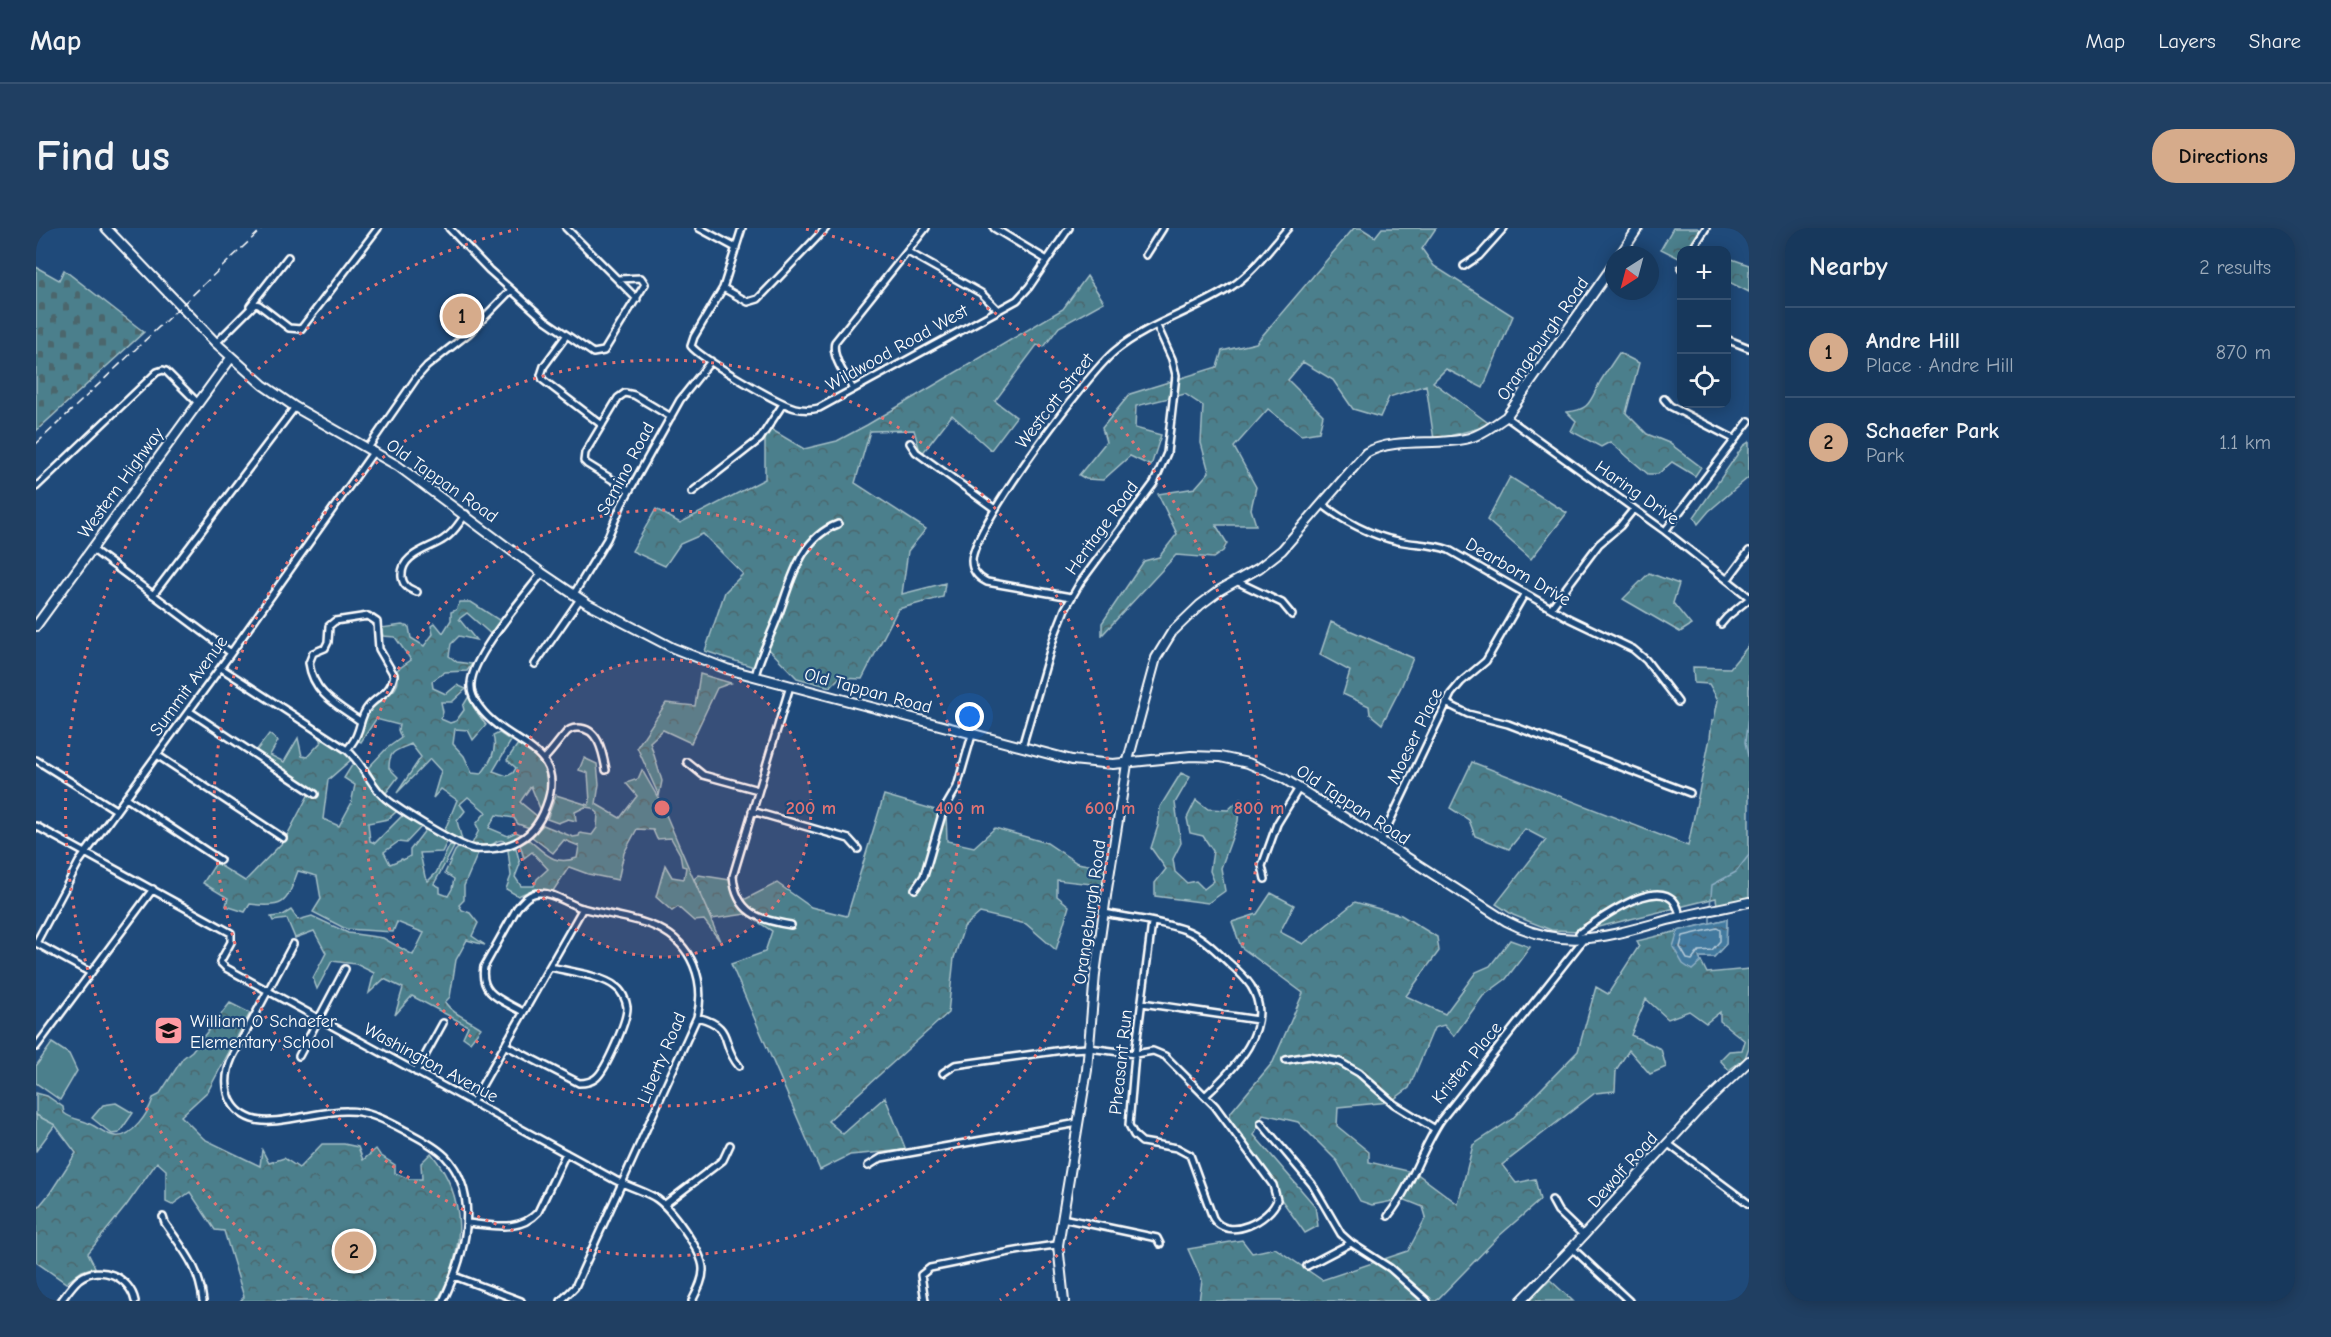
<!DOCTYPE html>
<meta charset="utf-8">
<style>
body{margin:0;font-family:"Comic Neue",sans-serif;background:#203f62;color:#f1f3f6}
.controls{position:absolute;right:18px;top:18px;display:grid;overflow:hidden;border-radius:12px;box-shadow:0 3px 15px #0003}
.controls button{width:54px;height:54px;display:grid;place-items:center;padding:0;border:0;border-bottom:2px solid #365272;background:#17385c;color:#f1f3f6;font:30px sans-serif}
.compass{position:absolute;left:1569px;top:18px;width:54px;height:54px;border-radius:50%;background:#17385c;box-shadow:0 3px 15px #0003;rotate:216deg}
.you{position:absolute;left:934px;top:489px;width:21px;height:21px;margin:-15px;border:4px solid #fff;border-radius:50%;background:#1a73e8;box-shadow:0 0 0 9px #1a73e833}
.badge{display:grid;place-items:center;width:39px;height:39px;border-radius:50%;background:#d6ab8b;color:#111;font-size:20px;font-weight:700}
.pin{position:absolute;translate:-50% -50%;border:3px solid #fff;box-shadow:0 2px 6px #0006}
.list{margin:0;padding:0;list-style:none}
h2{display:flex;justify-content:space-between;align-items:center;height:78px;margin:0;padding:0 24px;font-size:26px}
h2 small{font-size:20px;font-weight:400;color:#9eacbb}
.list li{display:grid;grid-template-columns:39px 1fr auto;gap:18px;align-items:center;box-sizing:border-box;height:90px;padding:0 24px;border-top:2px solid #365272}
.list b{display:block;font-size:22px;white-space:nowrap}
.list p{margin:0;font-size:20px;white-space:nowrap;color:#9eacbb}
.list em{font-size:20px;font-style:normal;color:#9eacbb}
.icon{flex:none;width:33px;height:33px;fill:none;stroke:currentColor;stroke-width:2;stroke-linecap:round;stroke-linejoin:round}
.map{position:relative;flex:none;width:1713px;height:1073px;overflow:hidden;border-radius:24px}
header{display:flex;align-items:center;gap:36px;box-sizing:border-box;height:84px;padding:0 30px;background:#17385c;border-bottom:2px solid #365272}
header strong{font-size:28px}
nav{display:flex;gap:33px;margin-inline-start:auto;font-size:21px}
.intro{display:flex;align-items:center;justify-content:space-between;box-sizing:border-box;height:144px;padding:0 36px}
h1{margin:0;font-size:42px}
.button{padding:15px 27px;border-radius:24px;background:#d6ab8b;color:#111;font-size:21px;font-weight:700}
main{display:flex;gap:36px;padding:0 36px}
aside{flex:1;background:#17385c;border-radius:24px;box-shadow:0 3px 15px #0003}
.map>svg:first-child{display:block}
</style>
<header>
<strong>Map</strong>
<nav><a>Map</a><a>Layers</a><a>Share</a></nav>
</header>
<div class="intro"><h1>Find us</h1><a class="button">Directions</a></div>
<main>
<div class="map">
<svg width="1713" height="1073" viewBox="0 0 1713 1073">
<defs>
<pattern id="grass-tufts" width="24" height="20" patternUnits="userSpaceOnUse" patternTransform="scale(1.5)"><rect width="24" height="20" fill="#4b7f8c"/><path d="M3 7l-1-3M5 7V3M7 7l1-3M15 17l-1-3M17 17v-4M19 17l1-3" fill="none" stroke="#4c666c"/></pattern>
<pattern id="forest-crowns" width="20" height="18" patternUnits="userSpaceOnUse" patternTransform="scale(1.5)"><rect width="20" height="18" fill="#4b7f8c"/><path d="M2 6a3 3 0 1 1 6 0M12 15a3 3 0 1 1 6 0" fill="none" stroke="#4c666c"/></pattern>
<pattern id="cemetery-stones" width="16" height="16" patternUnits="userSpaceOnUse" patternTransform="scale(1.5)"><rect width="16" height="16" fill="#4b7f8c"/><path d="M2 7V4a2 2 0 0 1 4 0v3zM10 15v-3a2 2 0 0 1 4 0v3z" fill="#4c666c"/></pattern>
<pattern id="water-ripples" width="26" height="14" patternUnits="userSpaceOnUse" patternTransform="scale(1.5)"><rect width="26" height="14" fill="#42799e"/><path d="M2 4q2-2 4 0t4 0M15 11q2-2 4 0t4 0" fill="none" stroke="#476275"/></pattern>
</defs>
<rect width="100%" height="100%" fill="#1f4a7a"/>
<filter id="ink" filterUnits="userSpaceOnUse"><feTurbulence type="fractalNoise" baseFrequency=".0167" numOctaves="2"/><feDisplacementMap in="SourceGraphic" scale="12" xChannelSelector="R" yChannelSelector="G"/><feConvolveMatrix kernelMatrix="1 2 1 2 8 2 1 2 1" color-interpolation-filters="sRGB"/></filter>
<g filter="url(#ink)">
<!-- grass -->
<path fill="url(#grass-tufts)" stroke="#a5bfc6" stroke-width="1.5" d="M1514 1052 1537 1073H1493Z"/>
<!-- forest -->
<path fill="url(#forest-crowns)" stroke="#a5bfc6" stroke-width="1.5" d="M1318 0H1325L1339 9 1346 0H1400L1386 21 1398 38 1477 88 1447 160 1410 141 1397 154 1455 197 1398 212 1390 157 1353 169 1344 189 1317 181 1297 152 1267 134 1252 152 1287 187 1283 204 1265 207 1232 181 1198 219 1220 259 1215 281 1220 297H1180L1191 315 1187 323 1177 330 1140 327 1066 407V395L1108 333 1123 329 1141 306 1122 266 1159 260 1173 244 1165 215 1167 178 1149 166 1100 178 1099 200 1125 207 1115 238 1094 228 1067 252 1050 251 1043 247 1070 214 1066 200 1094 166 1181 139 1186 123 1220 115Z
M1637 0H1661L1667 4 1660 16 1675 22H1646L1645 31 1625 21Z
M1690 29 1713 37V64L1691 53Z
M1051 48 1068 74 1023 99 1008 119 1001 117 959 173 980 189 955 222 916 187 885 227 878 202 834 203 819 255 890 301 872 323 866 366 909 355 907 369 862 381 826 451 803 450 794 459 761 450 730 418 721 440 669 423 689 364 707 346 667 306 644 316 629 338 596 323 620 281 644 295 729 251V206L733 200 768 221 801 213 831 197 1027 81Z
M1583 125 1603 135 1590 185 1611 206 1633 215 1665 239 1659 248 1636 234 1622 246H1612L1574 214 1565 219 1535 203 1540 193 1531 184C1555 182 1554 172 1564 154 1570 144 1577 134 1583 125Z
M1713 214V249L1673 283 1662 296 1658 289 1707 218Z
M1474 249 1531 285 1495 331 1451 292Z
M1613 345 1643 356 1637 375 1655 397 1644 404 1587 371Z
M424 374H435L466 394 457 408 431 385 423 391 440 412 423 408 415 416 413 428 421 434 436 436 431 443 409 444 396 453 397 460 410 466 421 457 430 461 416 474H405L407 484 405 491 414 495 420 493 428 482 427 478 433 468 438 480 450 497 437 512 432 502 419 501 417 516 428 528 436 545 445 546C454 535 462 522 457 508L463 505 475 513 457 543 471 548 477 545 480 540 471 532 482 516C514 537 518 546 505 583L495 558 484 574 502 589 494 600 482 596 478 590 460 587 453 600 472 608 480 604 487 607 472 614C465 611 461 612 455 618L436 616 443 602 440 596 450 584 432 569 424 576 429 583 421 593 426 612 408 604 421 572 405 561 397 570 405 543 394 531 361 565 385 529 375 516C360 523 353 522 353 540L362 549 350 565 344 560 332 540 350 521 365 510 362 502 363 497 340 491 325 514 321 512C324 501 327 491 334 482 345 468 368 466 361 442L375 432 359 409 347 408 345 400 366 397 373 399 375 410 388 418 397 406 395 398 399 395 407 405 415 392V384L420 382Z
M1295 394 1377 430 1366 457 1346 496 1334 486 1333 478 1307 466 1314 443 1284 427Z
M1713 417V669L1681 677 1680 670 1546 703 1515 702 1477 687 1460 676 1510 612 1489 601 1473 621 1439 608 1433 592 1414 580 1436 534 1652 618 1674 510 1676 492H1678L1682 472 1673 456 1658 455 1657 439 1694 440Z
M664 446 695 455 681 460 655 515 627 502 614 514 626 553 623 568 601 519 630 475 659 478Z
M277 502 317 530 292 552 287 591 303 598 315 576 319 557 308 550 318 534 347 574 361 583 352 591 332 595 334 613 339 615 366 588 386 598 370 615 362 614 348 624 354 636 366 631 367 632 374 628V622L390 601 411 614 406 624 384 625 389 649 392 653 400 645 414 617 418 619 398 656 404 659V665L412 668 416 661 418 651 409 645 419 623 423 619 442 625 428 658V672L423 677 426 682 434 685 442 695 436 708 449 717 431 712 420 732 414 769 409 774C416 786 434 792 445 800L434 814 427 809 432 798 376 768 359 787 367 760 348 751 333 765 338 745 320 736 296 733 281 761 277 750 290 725 278 703 259 710 251 691 237 693 235 689 247 687 255 682 262 692 276 688 312 705 347 710 377 727 388 705 361 694 357 704 310 701 277 684 285 671 281 648 262 643C250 674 251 681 214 676L209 684 190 678 192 670 167 655 180 635 209 653 248 613 276 560 220 523 233 506 242 513 234 527 248 534 262 510 266 528 271 529 286 513 275 503Z
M548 530 561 536 563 556 560 576 584 590 601 568 590 555 602 551 606 542 625 575 684 713 668 692 658 693 642 679 636 683 620 669 629 637 636 649 648 651 650 639 646 638 644 626 635 610 621 611 617 602 601 601 588 625 582 652 552 646 533 639 517 663 491 664 482 668 470 661 475 648 472 622 480 620 484 636 479 649 485 658H498L501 651 512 641 496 624 488 630 484 617 493 612C510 626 518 638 541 630L543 618 528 612 517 625 496 609 507 597 537 609 543 608 544 605 556 607 561 600 562 585 556 580 549 579 539 584 540 593 532 591 522 595 511 591 520 567 552 577 554 574 552 545 543 542Z
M1145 545 1154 549 1139 575 1145 615 1137 631 1139 644 1151 655 1160 653 1168 661 1178 653 1174 643 1177 623 1167 608 1154 605 1151 590 1160 572 1172 581 1192 582 1204 571 1202 593 1185 640 1189 663 1172 675 1119 668V655L1130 641 1115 620 1122 598 1124 579Z
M848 567 910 585 911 613 938 619 959 600 1011 615 1041 635 1075 641 1073 658 1021 652V668L1033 678 1020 722 990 696 944 685 928 699 918 730 912 785 792 893 807 906 849 869 870 922 814 927 784 942 695 736 729 724 736 703 710 686 676 691 658 651 663 647 694 652 702 675 741 655 775 679 811 688Z
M1235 665 1258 677 1244 704 1267 716 1319 674 1365 687 1401 709 1403 723 1370 768 1409 786 1440 744 1454 738 1474 712 1494 719 1470 751 1447 768 1418 808 1408 797 1398 800 1373 860 1354 874 1302 879 1301 898 1333 924V934L1380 945 1422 976 1437 917 1476 891 1542 823 1560 759 1572 766 1603 718 1601 713 1691 691 1690 716 1678 729H1663L1671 745 1713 741V819L1709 830 1693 842 1684 832 1693 823 1706 822 1709 813 1684 793V784L1670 795 1653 783 1632 791 1610 771 1595 807 1625 821 1630 839 1614 846 1593 822 1580 842 1579 863 1559 865 1466 937 1480 955 1499 951 1504 972 1463 1008 1400 1073H1163L1166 1052 1152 1021 1206 1012 1216 1025 1239 1020 1286 1052 1372 1023 1390 989 1387 979 1367 971 1336 977 1324 973 1301 933 1262 894 1227 886 1218 907 1279 978 1282 998 1269 1005 1191 895 1195 884 1237 834 1267 765 1205 719 1196 694 1221 686Z
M194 775 214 785 172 863 145 888 168 911 224 938 226 922 233 935 248 930 263 940 286 916H308L322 919 327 932 340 921 344 927 359 937V945L373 951H386L385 935 395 925C432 971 430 1023 401 1073H204L208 1069 188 1003 179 1002 154 964 136 977 130 974V942L121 934 90 978 52 1025 59 1039 46 1043 30 1055 0 1034V982L14 965 40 925 19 897 0 887V865L11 868 27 879 28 885C37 892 45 891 54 896 63 900 70 907 79 908 96 911 113 884 117 870L123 867 147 830 156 823Z"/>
<!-- cemetery -->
<path fill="url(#cemetery-stones)" stroke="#a5bfc6" stroke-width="1.5" d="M0 39 23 52 28 42 108 104 0 203Z"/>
<!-- pitch -->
<path fill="#4b7f8c" stroke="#a5bfc6" stroke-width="1.5" d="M16 815 33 826 41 843 24 872 0 855V838Z
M80 875 97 885 83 905 76 906 56 890 67 877Z
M0 887 19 897 0 923Z"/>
<!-- water -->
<path fill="url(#water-ripples)" stroke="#8eafc5" stroke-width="1.5" d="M1691 691 1690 716 1678 729H1663L1665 734 1656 742 1647 736 1637 719 1642 703Z"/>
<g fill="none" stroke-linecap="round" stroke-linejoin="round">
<!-- shore -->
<path stroke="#b3c9d8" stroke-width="1.5" d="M1681 700 1684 702V713L1676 722 1663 723 1656 732 1651 731 1644 719 1647 708Z"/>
<!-- stream -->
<path stroke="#8eafc5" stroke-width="1.5" d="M1713 480 1709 514 1713 533
M1674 679 1676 657 1700 644 1713 627
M1674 695V684"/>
<defs>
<path id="street" d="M413 0 453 42 509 92 557 125 568 123 609 56 605 50 582 51
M530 0 601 71
M663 0 700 20
M706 0 687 60 658 109 655 118C664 130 743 176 759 180 767 182 775 182 783 180L981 72 993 59 1033 0
M958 0 1011 32
M1656 22 1670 0
M872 24 945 65 962 82
M1110 27 1127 0
M1428 38 1443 28 1468 0
M1645 40H1646
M687 60 712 74 722 71 790 0
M214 78 252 29
M530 108 508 138 505 147 507 152 566 197
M1690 111 1713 120
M180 115 219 76 223 77 253 100 265 101 342 0
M817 161C810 148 795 129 799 114L890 0
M1628 171 1634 178 1698 211
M1470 189 1629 303 1713 369
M874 215 880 224 959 281
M332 220 381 149 391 138 433 105 475 62
M0 259 121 144 127 142 130 143 162 175
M593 262 551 236 548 233 549 225 582 170 589 165 598 167 635 189
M656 264 724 211 747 176
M1286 276C1306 292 1335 308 1362 313 1379 317 1395 315 1413 322L1534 391 1597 421 1610 432 1642 474
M1629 303 1713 193
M56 321 195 425
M1692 351 1713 323
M1200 353 1246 375 1256 387
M381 364C373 361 367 358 366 349 364 326 394 321 408 311 418 305 423 295 430 286
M538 366 571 311 586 276 644 172 675 133
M117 367 259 179
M1035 369 951 354C943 350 936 343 936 333 936 300 1051 146 1079 123 1113 95 1159 83 1195 59 1217 45 1235 19 1252 0
M1515 380 1563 316 1584 298 1597 282
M1685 396 1691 389 1713 371
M499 436 544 371
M185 440 311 522C325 534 332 551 344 565 355 578 422 618 438 621 451 622 467 620 478 615 495 608 504 595 510 578 533 519 472 518 444 480 438 472 434 465 435 455 437 427 488 369 506 345
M719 448C724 428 733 411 741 391 755 355 762 311 802 296
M754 458 697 648C700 685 723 692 755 697
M1410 475 1432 486 1472 496 1654 565
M153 483 279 566
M986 519 1018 409 1029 381 1044 355 1118 255 1131 225 1140 147 1136 131 1121 98
M311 522C315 517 319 512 321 506 325 497 325 487 332 479 343 466 354 467 358 447L343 421 341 394 332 388 299 393 293 398 292 414 289 420 277 425 273 435C277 465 301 477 324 493
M121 527 247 610
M508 531C516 523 521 515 529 506 532 502 536 500 541 500 563 499 567 526 570 542
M0 532 80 582
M651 534 667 547 722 562
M90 570 184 632
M716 583 813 611 822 621
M0 598 195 705V714L184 734 190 740 579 952C591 958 606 962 618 969 633 977 668 1025 667 1042 667 1053 661 1063 656 1073
M1345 612 1415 466 1425 454 1450 433 1489 365
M1229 651 1226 638 1241 596 1263 560
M879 661 888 648 907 583 921 559 936 507
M1068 685C1094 690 1124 693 1149 702 1166 708 1180 723 1193 735 1201 742 1209 749 1215 758 1241 799 1197 842 1169 868
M1543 705C1565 691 1636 635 1644 689
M0 715 43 634 195 425 338 223
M0 715 55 745
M257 716 196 830C186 853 189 881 216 891 238 899 285 882 311 883 333 883 351 893 370 903 383 910 398 917 409 928 447 969 428 1029 407 1073
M1106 775 1222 792
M487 784C467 772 443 767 448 739L481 680C487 673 493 665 503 665 517 664 532 676 546 680 570 687 599 689 622 700 656 716 670 753 661 789L539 1059 525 1073
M661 789C700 799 683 815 703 838
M469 817 543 855C549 855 555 854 560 850 570 842 592 791 591 779 590 772 586 763 580 759 568 748 531 743 514 739
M0 819 117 661
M263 828 309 741
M1250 832 1273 828 1304 834 1323 845 1358 876 1399 901
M380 844 407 795
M907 845 919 837 1034 821 1053 820 1099 826 1117 823 1129 828 1179 878 1237 957 1241 972C1235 991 1192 1015 1177 990L1154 927 1141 920 1106 914 1098 907 1093 897 1099 826 1116 695
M436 875 547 680
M1225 895 1276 956 1305 1006 1315 1015 1354 1040 1391 1073
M1631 915 1713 976
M832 938 845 930 1042 895
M1516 972 1522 983 1548 1008
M628 977 687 932 694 917
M1352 988C1375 959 1385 922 1405 892L1548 711
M127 989 129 995C148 1023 163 1038 167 1073
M1026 990 1121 1010 1124 1016
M431 995C456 997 483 1005 502 984L530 925
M1536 1020 1593 1073
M1271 1038 1315 1015
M418 1048 485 1073
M0 1068 7 1073
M25 1073C31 1065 36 1057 43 1051 64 1035 94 1049 99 1073
M889 1073 885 1047 894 1040C937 1032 979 1021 1022 1017"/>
<path id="secondary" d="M70 0 180 115 227 157 259 179 362 238 506 345 552 376 637 420 691 441 1036 532 1077 536 1155 528 1184 529 1212 535 1247 550 1470 693C1529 724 1572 708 1632 692 1659 685 1686 680 1713 674
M1584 27 1602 0
M0 398 195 130
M1028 1073 1022 1017 1051 842 1059 746 1071 661 1091 536 1120 430 1136 404 1164 377 1184 362 1223 340 1246 322 1330 225C1360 208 1400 219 1433 210 1448 206 1457 197 1470 189L1578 36
M1485 1073 1536 1020 1664 880 1713 833"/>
</defs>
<!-- street casing -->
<use href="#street" stroke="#fff" stroke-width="10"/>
<!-- secondary casing -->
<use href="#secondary" stroke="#fff" stroke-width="12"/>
<!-- street -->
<use href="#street" stroke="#1f4a7a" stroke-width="5"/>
<!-- secondary -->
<use href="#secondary" stroke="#1f4a7a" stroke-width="8"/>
<!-- rail -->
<path stroke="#fff" stroke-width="1.5" stroke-dasharray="9 4.5" stroke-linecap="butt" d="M0 216 227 0"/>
</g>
</g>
<!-- distance rings -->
<circle cx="626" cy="580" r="149" fill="#e47373" fill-opacity=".12"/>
<g fill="none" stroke="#e47373" stroke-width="3" stroke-dasharray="3 6">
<circle cx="626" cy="580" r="149"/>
<circle cx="626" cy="580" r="298"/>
<circle cx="626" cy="580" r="448"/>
<path d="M288 1072A597 597 0 0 1 482 1M770 1A597 597 0 0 1 964 1072"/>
</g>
<!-- icons -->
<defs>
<symbol id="school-square" viewBox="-11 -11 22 22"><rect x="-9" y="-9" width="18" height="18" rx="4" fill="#ff9aa2" stroke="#1f4a7a"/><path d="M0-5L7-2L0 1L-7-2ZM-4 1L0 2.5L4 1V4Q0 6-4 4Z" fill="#111"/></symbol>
</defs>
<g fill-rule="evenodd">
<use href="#school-square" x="116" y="786" width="33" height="33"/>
</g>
<g text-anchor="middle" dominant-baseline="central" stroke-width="4.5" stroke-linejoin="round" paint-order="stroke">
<!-- street labels -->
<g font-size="18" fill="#fff" stroke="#1f4a7a">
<text transform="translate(1507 111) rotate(-55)">Orangeburgh Road</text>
<text transform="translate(861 120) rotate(-29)">Wildwood Road West</text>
<text transform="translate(1019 173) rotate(-52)">Westcott Street</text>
<text transform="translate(590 241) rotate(-62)">Semino Road</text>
<text transform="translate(406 253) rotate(35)">Old Tappan Road</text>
<text transform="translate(85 255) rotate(-54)">Western Highway</text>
<text transform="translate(1601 265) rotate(35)">Haring Drive</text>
<text transform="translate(1066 300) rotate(-54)">Heritage Road</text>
<text transform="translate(1482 344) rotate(30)">Dearborn Drive</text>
<text transform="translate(153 458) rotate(-54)">Summit Avenue</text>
<text transform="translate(832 463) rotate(15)">Old Tappan Road</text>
<text transform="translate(1379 508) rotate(-64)">Moeser Place</text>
<text transform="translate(1317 577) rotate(33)">Old Tappan Road</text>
<text transform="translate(1054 684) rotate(-82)">Orangeburgh Road</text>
<text transform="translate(626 830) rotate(-67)">Liberty Road</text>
<text transform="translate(1085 834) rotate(-84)">Pheasant Run</text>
<text transform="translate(395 835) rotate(28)">Washington Avenue</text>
<text transform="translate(1431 835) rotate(-51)">Kristen Place</text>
<text transform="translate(1587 942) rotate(-48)">Dewolf Road</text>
</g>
<!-- poi labels -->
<g font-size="18" fill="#fff" stroke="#1f4a7a" text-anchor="start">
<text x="154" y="793">William O Schaefer<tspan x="154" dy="21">Elementary School</tspan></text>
</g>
</g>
<circle cx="626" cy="580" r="9" fill="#e47373" stroke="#1f4a7a" stroke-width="3"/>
<g font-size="18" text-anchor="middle" font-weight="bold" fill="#e47373" stroke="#1f4a7a" stroke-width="4.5" stroke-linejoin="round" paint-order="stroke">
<text x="775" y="586">200 m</text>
<text x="924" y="586">400 m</text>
<text x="1074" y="586">600 m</text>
<text x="1223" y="586">800 m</text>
</g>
</svg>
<div class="controls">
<button>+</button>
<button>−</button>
<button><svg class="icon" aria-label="locate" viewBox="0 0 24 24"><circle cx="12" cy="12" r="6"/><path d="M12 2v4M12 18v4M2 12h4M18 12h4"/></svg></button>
</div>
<svg class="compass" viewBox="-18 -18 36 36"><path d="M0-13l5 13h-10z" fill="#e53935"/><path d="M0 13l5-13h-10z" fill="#9eacbb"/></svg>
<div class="you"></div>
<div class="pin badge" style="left:426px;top:88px">1</div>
<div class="pin badge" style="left:318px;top:1023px">2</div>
</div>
<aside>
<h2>Nearby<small>2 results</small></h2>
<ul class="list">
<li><span class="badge">1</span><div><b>Andre Hill</b><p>Place · Andre Hill</p></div><em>870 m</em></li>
<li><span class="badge">2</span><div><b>Schaefer Park</b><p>Park</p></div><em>1.1 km</em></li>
</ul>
</aside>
</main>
